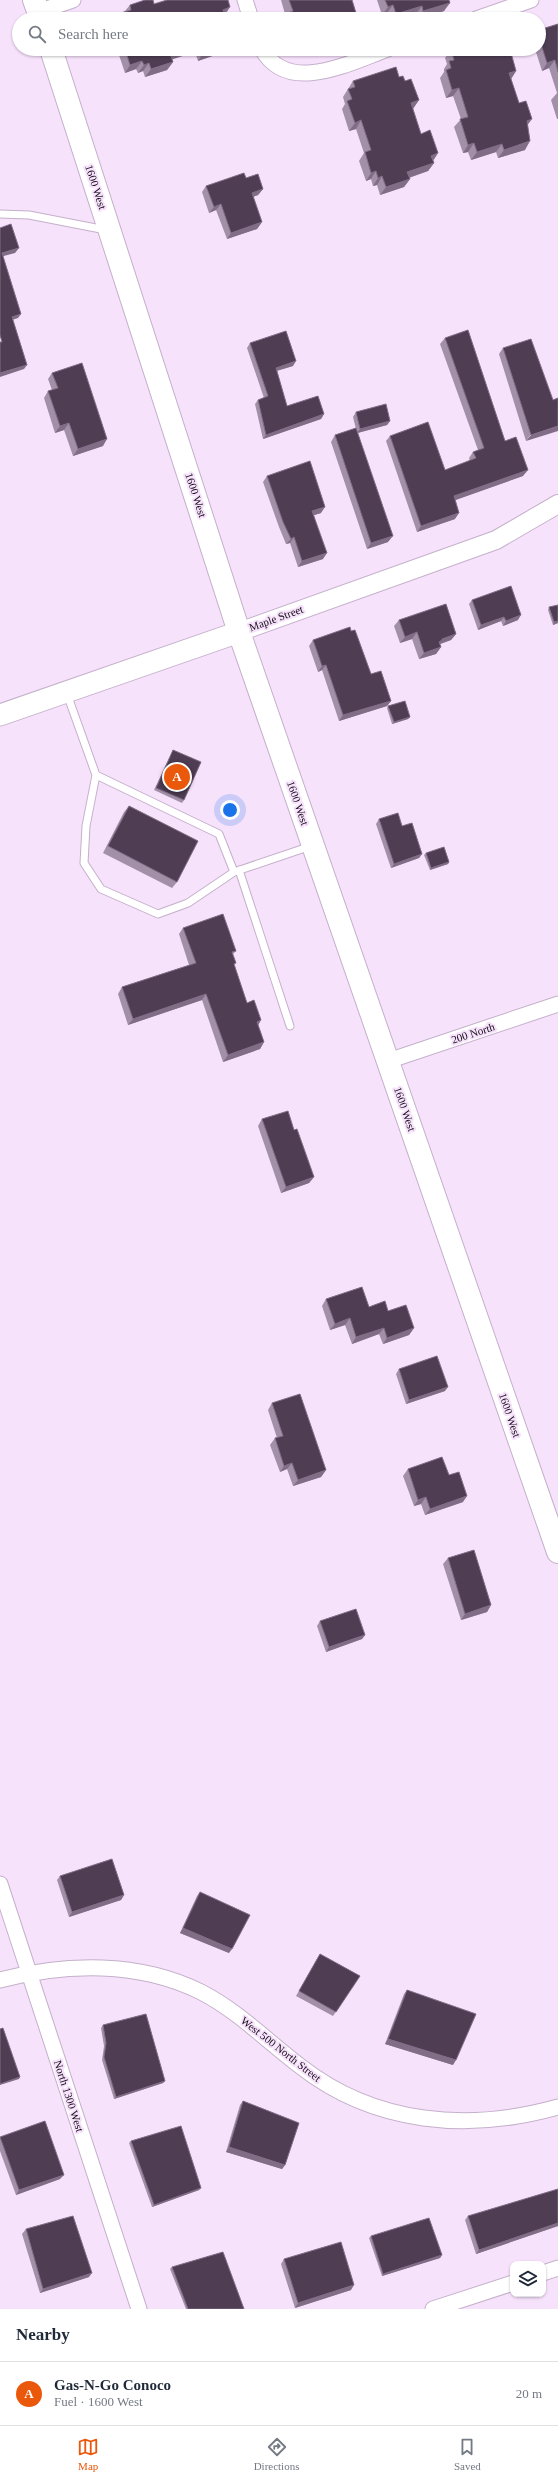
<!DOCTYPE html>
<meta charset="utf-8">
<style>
body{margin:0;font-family:Georgia,serif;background:#f6f6f7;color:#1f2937}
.controls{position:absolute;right:12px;bottom:12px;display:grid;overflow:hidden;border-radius:8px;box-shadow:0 1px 3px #0004}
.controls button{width:36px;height:36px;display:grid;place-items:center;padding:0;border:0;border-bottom:1px solid #e0e1e3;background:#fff;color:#1f2937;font:20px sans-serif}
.you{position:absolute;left:230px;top:810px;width:14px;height:14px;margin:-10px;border:3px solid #fff;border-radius:50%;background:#1a73e8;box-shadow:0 0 0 6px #1a73e833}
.badge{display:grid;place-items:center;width:26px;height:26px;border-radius:50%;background:#ea580c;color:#fff;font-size:13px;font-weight:700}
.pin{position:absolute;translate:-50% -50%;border:2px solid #fff;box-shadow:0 1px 4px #0006}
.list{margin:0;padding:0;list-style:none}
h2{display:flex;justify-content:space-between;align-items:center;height:52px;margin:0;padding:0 16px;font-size:17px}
h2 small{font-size:13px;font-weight:400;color:#747a83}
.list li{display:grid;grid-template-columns:26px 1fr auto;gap:12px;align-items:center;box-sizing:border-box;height:64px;padding:0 16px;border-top:1px solid #e0e1e3}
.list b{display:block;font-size:15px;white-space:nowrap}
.list p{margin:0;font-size:13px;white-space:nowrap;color:#747a83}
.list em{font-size:13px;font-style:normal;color:#747a83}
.icon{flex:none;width:22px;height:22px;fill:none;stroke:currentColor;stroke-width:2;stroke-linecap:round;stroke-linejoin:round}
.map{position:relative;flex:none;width:558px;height:2309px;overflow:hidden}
.search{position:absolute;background:#fff;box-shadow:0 1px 3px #0004;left:12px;right:12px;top:12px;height:44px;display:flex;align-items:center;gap:10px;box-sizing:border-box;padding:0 14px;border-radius:22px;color:#747a83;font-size:15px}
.sheet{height:116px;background:#fff}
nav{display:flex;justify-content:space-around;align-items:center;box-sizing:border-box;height:56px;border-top:1px solid #e0e1e3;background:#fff;font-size:11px;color:#747a83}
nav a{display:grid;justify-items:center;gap:2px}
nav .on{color:#ea580c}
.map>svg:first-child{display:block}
</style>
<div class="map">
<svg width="558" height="2309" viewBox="0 0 558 2309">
<rect width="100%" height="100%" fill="#f7e2fc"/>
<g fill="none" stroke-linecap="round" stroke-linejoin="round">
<defs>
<path id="service" d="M0 214 29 215 106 230
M67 694 96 775 86 826 84 863 101 889 158 914 188 903 234 872 311 846
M96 775 219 834 234 872
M239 870 290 1026"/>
<path id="minor" d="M245 0 251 19
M38 12 73 0
M476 19 531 0
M262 49C288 96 351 62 388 49
M388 1061 558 1004
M0 1884 139 2309
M0 1980C66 1963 139 1961 201 1992 238 2011 267 2041 300 2066 375 2125 469 2132 558 2107
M543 2273 558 2268
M433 2309 513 2283"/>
<path id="tertiary" d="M239 632 496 540 558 504"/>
<path id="secondary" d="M0 715 239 632"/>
<path id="primary" d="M34 0 41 19
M51 49 239 632 558 1552"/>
</defs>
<!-- service casing -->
<use href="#service" stroke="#c4b0ca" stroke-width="9"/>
<!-- minor casing -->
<use href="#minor" stroke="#c4b0ca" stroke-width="17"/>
<!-- tertiary casing -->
<use href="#tertiary" stroke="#c4b0ca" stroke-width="20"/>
<!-- secondary casing -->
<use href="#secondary" stroke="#c4b0ca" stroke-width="23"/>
<!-- primary casing -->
<use href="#primary" stroke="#c4b0ca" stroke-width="24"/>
<!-- service -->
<use href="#service" stroke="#fff" stroke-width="7"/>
<!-- minor -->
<use href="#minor" stroke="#fff" stroke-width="15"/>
<!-- tertiary -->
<use href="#tertiary" stroke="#fff" stroke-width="18"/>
<!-- secondary -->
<use href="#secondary" stroke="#fff" stroke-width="21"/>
<!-- primary -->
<use href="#primary" stroke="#fff" stroke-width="22"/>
</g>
<!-- wall -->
<path fill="#a290a8" d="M281 0H352L356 13 353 18 285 14Z
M377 0H449L444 11 419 19H417L416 14 400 19H389L387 13 382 15Z
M154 4 230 7 225 15 226 19H117L121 13 125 11 130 5Z
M285 14 287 19H281Z
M558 24V119H557L551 100 557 93 549 68 542 71 535 49H539V34L542 29Z
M117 49H224L221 53 198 61 195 52 172 59 173 62 167 70 145 77 143 71 138 73 136 69 125 73Z
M299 49H321L302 56Z
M451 50 516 71 511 79 519 103 528 125 525 150 498 158 496 152 471 160 468 152 463 153 454 127 461 119 453 96 446 98 440 78 444 72V69L447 64 445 58Z
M399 77 405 81 419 100 412 109 421 134 438 153 433 161 434 163 428 171 409 178 410 179 404 187 380 195 377 185 373 186 371 179 366 181 359 161 364 153 356 129 349 131 342 109 345 104 343 97 353 81Z
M246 178 263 189 258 195 253 197 262 222 257 229 227 239 216 210 209 213 202 192 206 186Z
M445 338 505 441 523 476 455 500V519L417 532 386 441 390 436 445 470 470 461 469 458 473 452 478 450 440 344Z
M250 343 293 366 277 371 287 406 324 414 321 419 263 439 255 404 258 400 264 398 247 348Z
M503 348 553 400 558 398 526 441 499 354Z
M52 373 103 446 73 456 64 430 55 433 44 398 48 391 52 390 48 379Z
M356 412 390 421 387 425 358 433 388 542 367 549 331 442 335 435 356 429 353 417Z
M267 476 321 513 314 515 323 559 298 567 290 543 286 544 279 527 263 482Z
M472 600 518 620 503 626 501 621 478 630 469 604Z
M549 607 558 623 553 625 548 610Z
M399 620 456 634 451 640 440 644 441 647 436 654 419 659 412 639 400 643 394 626Z
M351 631 371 674 391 701 387 706 339 721 322 670 318 672 309 646 313 640Z
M388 706 410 717 408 719 392 724 387 708Z
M173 750 184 800 182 803 154 790Z
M129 806 177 882 172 888 103 853 124 812Z
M379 819 402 826 422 854 419 858 391 868 376 824Z
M426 853 449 862 448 864 430 870 424 855Z
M183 928 236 951 233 954 234 966 247 1003 261 1020 258 1025 264 1042 260 1049 223 1062 202 1000 128 1025 118 994 122 987 189 965 179 934Z
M262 1119 294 1130 314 1177 309 1183 281 1193 258 1126Z
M326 1299 369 1307 388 1311 414 1328 409 1335 383 1344 379 1334 352 1344 345 1325 330 1330 322 1306Z
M399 1369 445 1391 406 1404 396 1374Z
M272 1403 326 1470 321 1477 293 1486 287 1469 280 1472 270 1445 275 1438H277L268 1410Z
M408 1469 449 1475 463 1502 425 1515 421 1504 414 1506 403 1476Z
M448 1558 491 1605 487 1612 461 1620 443 1564Z
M320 1621 365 1635 362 1639 326 1652 317 1626Z
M60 1876 124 1895 121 1900 69 1917 57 1880Z
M200 1892 229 1953 180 1933 197 1896Z
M320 1954 360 1976 333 2016 296 1996Z
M407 1990 453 2065 385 2044 404 1994Z
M103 2025 165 2081 163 2083 114 2099 102 2060 104 2046 101 2028Z
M243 2101 285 2165 282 2169 226 2152 240 2105Z
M0 2137 60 2179 16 2195 0 2151Z
M131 2141 201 2188 199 2190 152 2207 129 2143Z
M558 2189V2226L476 2254 465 2220 468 2216Z
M26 2229 89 2277 40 2293 22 2234Z
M371 2236 442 2255 440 2258 382 2276 369 2238Z
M284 2259 351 2290 295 2308 281 2264Z
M172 2267 244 2309H186L170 2269Z"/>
<!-- shaded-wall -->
<path fill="#816e86" d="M450 3 444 11 418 19 423 11Z
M393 5 387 13 382 15 388 7Z
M422 6 416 14 400 19H392L396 14Z
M230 7 224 15 223 10Z
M356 13 352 19V15Z
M184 49H196L195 52 164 62 170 54Z
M216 49H224L221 53 198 61 203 53Z
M306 49H321L302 56Z
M555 60 549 68 542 71 547 63Z
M142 61 136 69 125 73 130 65Z
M173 62 167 70 145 77 151 69Z
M149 63 143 71 138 73 144 65Z
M516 71 511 79 509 73Z
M459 88 453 96 446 98 452 90Z
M419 100 413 109 405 112 411 103Z
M532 119 526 127 527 121Z
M361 120 356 129 349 131 355 123Z
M530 141 525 150 498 158 504 150Z
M474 143 468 152 463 153 468 145Z
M502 144 496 152 471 160 477 152Z
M438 153 432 162 431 156Z
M434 163 428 171 402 180 407 172Z
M376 171 371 179 366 181 371 173Z
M382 176 377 185 373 186 378 178Z
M410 179 404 187 380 195 386 187Z
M263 189 258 195 247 199 252 193Z
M221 204 216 210 209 213 214 207Z
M262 222 257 229 227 239 231 233Z
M19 248 15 253 0 257 2 253Z
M21 314 18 318 9 321 12 317Z
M296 361 293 366 272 372 276 368Z
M27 365 24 369 0 377V373Z
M324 414 321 419 263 439 266 435Z
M390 421 387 425 357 433 360 429Z
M69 423 64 430 55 433 60 426Z
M558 426V431L526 441 531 435Z
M107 439 103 446 73 456 78 449Z
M528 470 523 476 450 502 454 496Z
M325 507 321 513 308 517 312 511Z
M459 513 455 519 417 532 421 526Z
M393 536 388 542 367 549 371 543Z
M294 537 290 543 286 544 291 539Z
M327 553 323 559 298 567 302 561Z
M521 615 518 620 503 626 506 621Z
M504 617 501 621 478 630 481 625Z
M558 621V623L553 625 554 622Z
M417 632 412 639 400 643 405 637Z
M456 634 451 640 440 644 439 642 442 639Z
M441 647 436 654 419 659 424 653Z
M326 665 322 670 318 672 322 666Z
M391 701 387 706 339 721 343 715Z
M410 717 408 719 392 724 394 722Z
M422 854 419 858 391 868 394 864Z
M449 862 448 864 430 870 431 868Z
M206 994 202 1000 128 1025 133 1019Z
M261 1020 257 1027V1022Z
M264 1042 260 1049 223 1062 228 1055Z
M314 1177 309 1183 281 1193 286 1187Z
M350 1318 345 1325 330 1330 335 1324Z
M384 1328 379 1334 352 1344 356 1337Z
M414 1328 409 1335 383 1344 387 1338Z
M448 1387 445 1391 406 1404 409 1400Z
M292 1463 287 1469 280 1472 284 1466Z
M326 1470 321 1477 293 1486 298 1480Z
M467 1496 463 1502 425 1515 430 1509Z
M426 1497 421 1504 414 1506 418 1500Z
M491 1605 487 1612 461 1620 465 1614Z
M365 1635 362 1639 326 1652 329 1647Z
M124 1895 121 1900 69 1917 72 1912Z
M183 1928 232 1949 229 1953 180 1933Z
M388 2039 456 2060 453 2065 385 2044Z
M20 2077 19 2079 0 2085V2084Z
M165 2081 163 2083 114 2099 116 2097Z
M229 2147 285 2165 282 2169 226 2152Z
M64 2175 60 2179 16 2195 19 2190Z
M201 2188 199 2190 152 2207 154 2205Z
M558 2223V2226L476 2254 479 2250Z
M442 2255 440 2258 382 2276 383 2274Z
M92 2273 89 2277 40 2293 43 2289Z
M354 2285 351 2290 295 2308 298 2303Z"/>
<!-- building -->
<path fill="#4e3d53" stroke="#816e86" d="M145 0H153L154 4 167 0H228L230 7 223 10 226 19H123L121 13 131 10 130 5Z
M289 0H352L356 13 352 15 353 19H287L285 14 293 11Z
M385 0H449L450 3 423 11 422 6 396 14 393 5 388 7Z
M558 24V72L555 60 547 63 540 41 545 39 542 29Z
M125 49H184L170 54 173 62 151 69 149 63 144 65 142 61 130 65Z
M202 49H216L203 53Z
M454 49H504V50L510 49 516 71 509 73 519 103 526 101 532 119 527 121 530 141 504 150 502 144 477 152 474 143 468 145 460 119 468 117 459 88 452 90 446 70 451 68 449 61 454 60 451 50Z
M396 67 399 77 403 76 405 81 411 79 419 100 411 103 421 134 430 130 438 153 431 156 434 163 407 172 410 179 386 187 382 176 378 178 376 171 371 173 365 152 371 150 361 120 355 123 347 101 352 99 348 89 355 87 353 81Z
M244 173 246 178 258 174 263 189 252 193 262 222 231 233 221 204 214 207 206 186Z
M11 224 19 248 2 253 21 314 12 317 27 365 0 373V342H2L0 335V228Z
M468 330 505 441 516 437 528 470 454 496 459 513 421 526 390 436 428 422 445 470 476 458 473 452 484 448 445 338Z
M286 331 296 361 276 368 287 406 318 396 324 414 266 435 258 400 268 396 250 343Z
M531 339 553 400 558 398V426L531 435 503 348Z
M82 363 107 439 78 449 69 423 60 426 48 391 58 388 52 373Z
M386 404 390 421 360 429 356 412Z
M356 428 393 536 371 543 335 435Z
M310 461 325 507 312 511 327 553 302 561 294 537 291 539 283 522 267 476Z
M511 586 521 615 506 621 504 617 481 625 472 600Z
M446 604 456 634 442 639V640L439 642 441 647 424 653 417 632 405 637 399 620Z
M558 605V621L554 622 549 607Z
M350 627 351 631 355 630 371 674 381 671 391 701 343 715 326 665 322 666 313 640Z
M405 701 410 717 394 722 388 706Z
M173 750 201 762 184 800 156 788Z
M129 806 198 841 177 882 108 846Z
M398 813 402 826 412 823 422 854 394 864 379 819Z
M444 847 449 862 431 868 426 853Z
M223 914 236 951 232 952 236 963 234 964 247 1003 254 1000 261 1020 257 1022 264 1042 228 1055 206 994 133 1019 122 987 196 963 183 928Z
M288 1111 294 1130 297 1129 314 1177 286 1187 262 1119Z
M362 1287 369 1307 385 1301 388 1311 406 1305 414 1328 387 1338 384 1328 356 1337 350 1318 335 1324 326 1299Z
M437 1356 448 1387 409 1400 399 1369Z
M300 1394 326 1470 298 1480 292 1463 284 1466 275 1438 283 1436 272 1403Z
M442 1457 449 1475 459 1472 467 1496 430 1509 426 1497 418 1500 408 1469Z
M474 1550 491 1605 465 1614 448 1558Z
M356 1609 365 1635 329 1647 320 1621Z
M112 1859 124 1895 72 1912 60 1876Z
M200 1892 250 1915 232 1949 183 1928Z
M320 1954 360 1976 336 2012 299 1991Z
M407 1990 476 2014 456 2060 388 2039Z
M146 2014 165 2081 116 2097 104 2057 106 2043 103 2025Z
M3 2028 20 2077 0 2084V2029Z
M243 2101 299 2123 285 2165 229 2147Z
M45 2121 64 2175 19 2190 0 2137Z
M181 2126 201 2188 154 2205 131 2141Z
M558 2189V2223L479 2250 468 2216Z
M73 2216 92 2273 43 2289 26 2229Z
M429 2218 442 2255 383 2274 371 2236Z
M341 2242 354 2285 298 2303 284 2259Z
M223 2252 244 2309H188L172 2267Z"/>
<g text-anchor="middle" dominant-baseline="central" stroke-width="4" stroke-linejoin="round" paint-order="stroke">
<!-- street labels -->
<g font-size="11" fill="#130c15" stroke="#f7e2fc">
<text transform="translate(96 187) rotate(72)">1600 West</text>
<text transform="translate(196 495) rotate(72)">1600 West</text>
<text transform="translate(276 618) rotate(-20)">Maple Street</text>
<text transform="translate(298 803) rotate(71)">1600 West</text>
<text transform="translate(473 1033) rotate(-18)">200 North</text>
<text transform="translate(405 1109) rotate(71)">1600 West</text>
<text transform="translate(510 1415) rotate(71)">1600 West</text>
<text transform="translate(281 2049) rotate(38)">West 500 North Street</text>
<text transform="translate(69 2096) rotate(72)">North 1300 West</text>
</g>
</g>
</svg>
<div class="controls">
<button><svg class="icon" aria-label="layers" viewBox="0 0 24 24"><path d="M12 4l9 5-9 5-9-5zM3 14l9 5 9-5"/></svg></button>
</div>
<div class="you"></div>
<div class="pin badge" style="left:177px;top:777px">A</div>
<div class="search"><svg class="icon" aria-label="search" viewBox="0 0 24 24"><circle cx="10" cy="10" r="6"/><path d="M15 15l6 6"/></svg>Search here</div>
</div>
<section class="sheet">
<h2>Nearby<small></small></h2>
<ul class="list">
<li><span class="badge">A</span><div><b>Gas-N-Go Conoco</b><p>Fuel · 1600 West</p></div><em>20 m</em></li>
</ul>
</section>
<nav>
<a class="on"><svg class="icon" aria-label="map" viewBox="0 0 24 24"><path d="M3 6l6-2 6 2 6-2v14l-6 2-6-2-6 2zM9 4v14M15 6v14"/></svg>Map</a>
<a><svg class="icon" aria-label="directions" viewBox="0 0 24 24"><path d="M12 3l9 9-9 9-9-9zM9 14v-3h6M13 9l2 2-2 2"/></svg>Directions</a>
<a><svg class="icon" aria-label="saved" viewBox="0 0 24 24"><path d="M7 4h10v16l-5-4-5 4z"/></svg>Saved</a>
</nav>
